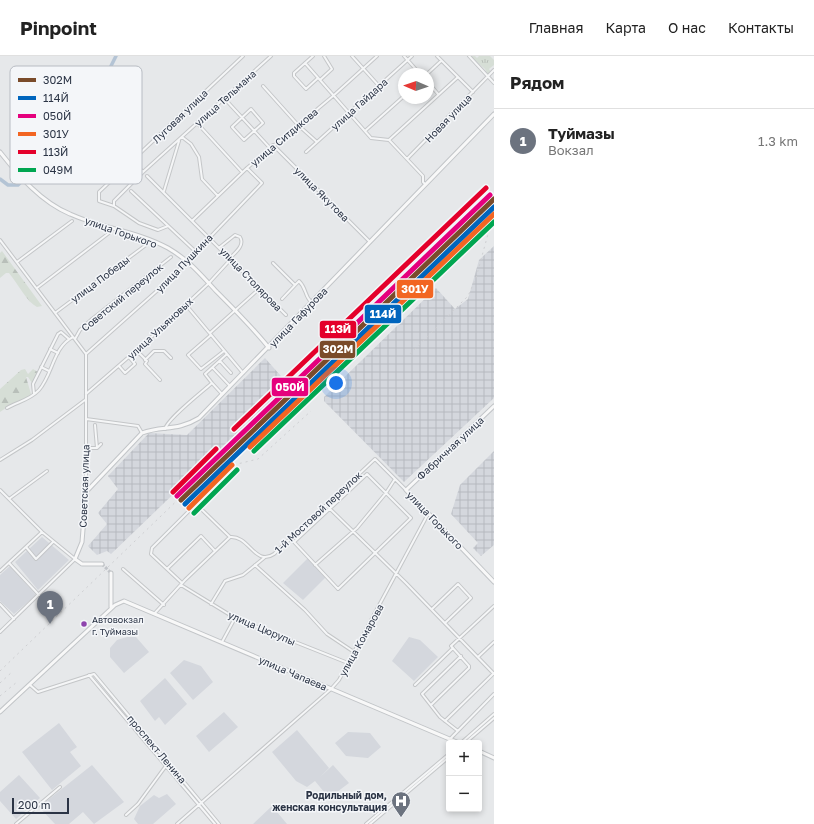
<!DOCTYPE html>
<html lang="ru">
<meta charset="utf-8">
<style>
body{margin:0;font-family:"Golos Text",sans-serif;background:#f6f6f6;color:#222}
.controls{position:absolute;right:12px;bottom:12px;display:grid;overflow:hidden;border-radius:4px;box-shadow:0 2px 6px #0003}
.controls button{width:36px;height:36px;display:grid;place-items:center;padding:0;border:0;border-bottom:1px solid #e0e0e0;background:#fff;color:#222;font:20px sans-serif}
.compass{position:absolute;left:398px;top:12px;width:36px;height:36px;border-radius:50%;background:#fff;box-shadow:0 2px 6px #0003;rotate:272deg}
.scale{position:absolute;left:12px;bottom:10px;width:57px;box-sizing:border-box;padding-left:4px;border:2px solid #2b3445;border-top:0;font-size:11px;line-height:14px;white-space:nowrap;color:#2b3445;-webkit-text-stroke:3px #f4f6f9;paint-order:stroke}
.you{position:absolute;left:336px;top:327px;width:14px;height:14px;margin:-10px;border:3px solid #fff;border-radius:50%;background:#1a73e8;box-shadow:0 0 0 6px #1a73e833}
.badge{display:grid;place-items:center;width:26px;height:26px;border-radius:50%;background:#6c737f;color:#fff;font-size:13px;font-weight:700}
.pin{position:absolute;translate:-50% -33px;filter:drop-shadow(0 1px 2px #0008)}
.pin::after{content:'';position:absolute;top:21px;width:14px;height:12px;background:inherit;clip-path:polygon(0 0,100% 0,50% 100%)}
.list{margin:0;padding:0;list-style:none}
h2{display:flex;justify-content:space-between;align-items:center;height:52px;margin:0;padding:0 16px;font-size:17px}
h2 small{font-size:13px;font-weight:400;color:#767676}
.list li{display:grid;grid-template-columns:26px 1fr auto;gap:12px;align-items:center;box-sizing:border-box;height:64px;padding:0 16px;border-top:1px solid #e0e0e0}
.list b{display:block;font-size:15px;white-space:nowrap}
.list p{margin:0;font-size:13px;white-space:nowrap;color:#767676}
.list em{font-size:13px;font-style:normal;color:#767676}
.map{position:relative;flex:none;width:494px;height:768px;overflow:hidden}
header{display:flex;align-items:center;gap:24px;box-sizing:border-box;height:56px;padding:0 20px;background:#fff;border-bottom:1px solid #e0e0e0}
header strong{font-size:19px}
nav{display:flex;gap:22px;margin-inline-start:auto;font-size:14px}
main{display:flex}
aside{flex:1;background:#fff}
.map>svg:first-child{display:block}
</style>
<header>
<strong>Pinpoint</strong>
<nav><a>Главная</a><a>Карта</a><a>О нас</a><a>Контакты</a></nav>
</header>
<main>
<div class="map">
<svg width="494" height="768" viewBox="0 0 494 768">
<defs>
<pattern id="industrial-grid" width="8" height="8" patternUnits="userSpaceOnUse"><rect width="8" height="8" fill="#d4d7dd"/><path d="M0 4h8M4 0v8" fill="none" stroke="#b6b9bf"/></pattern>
<pattern id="grass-tufts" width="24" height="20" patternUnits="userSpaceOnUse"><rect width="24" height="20" fill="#d6ded6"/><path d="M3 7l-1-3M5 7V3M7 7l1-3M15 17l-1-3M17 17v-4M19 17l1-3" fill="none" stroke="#b8bfb9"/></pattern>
<pattern id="forest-firs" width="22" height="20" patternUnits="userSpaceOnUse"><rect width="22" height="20" fill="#d6ded6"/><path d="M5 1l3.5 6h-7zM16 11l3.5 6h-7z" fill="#b8bfb9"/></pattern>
</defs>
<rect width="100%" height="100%" fill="#e6e8ea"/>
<!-- built -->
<path fill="#d4d7dd" d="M42 481 69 504 38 534 15 506Z
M308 502 326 521 303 544 283 527Z
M10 510 36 539 14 558 0 545V519Z
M127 581H136L149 596 124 617 110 601V592L117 584Z
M409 581 420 584 438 601 414 625 392 605Z
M184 604 201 610 213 626 193 644 170 617Z
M165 622 187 648 165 669 159 661 155 665 140 645Z
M224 656 238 671 209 696 196 680Z
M59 667 77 691 70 696 81 710 52 734 22 696Z
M297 674 329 712 319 722 333 709 349 727 329 742 315 725 307 731 296 725 272 696Z
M348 676 370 677 381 691 368 702 346 700 335 687Z
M92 709 124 746 94 768 83 756 69 768H55L39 751Z
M19 719 40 742 16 763 0 745V736Z
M167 738 176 748 153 768H138L134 763 140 750 154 739 159 742Z
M272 750 287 768H253Z"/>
<!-- industrial -->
<path fill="url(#industrial-grid)" d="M494 190V342L404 426 324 345V341L436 232 455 253 468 243 479 204Z
M265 302 288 328 111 498 107 495 97 499 88 490 107 468 98 457 118 433 108 420 149 377 187 379Z
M494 395V489L481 500 473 492 478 487 451 458 460 429Z"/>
<!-- grass -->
<path fill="url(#grass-tufts)" d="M470 0H475L477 2 479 0H490L494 4V9L489 13 491 16 488 19 485 13Z"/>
<!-- forest -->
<path fill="url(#forest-firs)" d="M2 195 42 250 37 251C27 246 18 228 9 217H6L0 222V197Z
M25 313 28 318 33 313 38 316 32 327 28 321H26L31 338 20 346 12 348 0 356V333L21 314Z"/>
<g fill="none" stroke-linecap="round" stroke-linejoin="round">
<!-- river -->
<path stroke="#b4c4d5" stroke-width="3.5" d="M0 123 8 129H18L28 119 23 108 38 76 96 40 116 0"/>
<!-- major-tunnel -->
<path stroke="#c1c4c9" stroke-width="3" stroke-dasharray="3 1.5" stroke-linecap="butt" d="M102 508 111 517"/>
<defs>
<path id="minor" d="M313 0 294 17V20L306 33 318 22
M352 0 379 30
M404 0 420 18
M437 0 473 36
M469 0 494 27
M305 7 371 82 389 84 423 120V126L425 128
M427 18 441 5
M320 24 332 13 324 0
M428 26 438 38
M263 30 298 69 317 86
M224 42 270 92
M251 53 263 67 244 84 232 71Z
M197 67 242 116
M365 75 404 40
M182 81 191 88 199 101 202 123 218 140
M389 84 458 21
M273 89 370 186
M306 96 412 0
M407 103 494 14
M133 106 143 116
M147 120 286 259
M131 135 196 196
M164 135 179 85
M114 150V145L143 116 271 0
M193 164 247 112 333 40 377 0
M168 170 158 174 139 167 114 150 99 145V136L243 0
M0 184 86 298
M220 191 235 179 240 181C245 189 236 196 230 202
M17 206 72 165
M273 207 295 229
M37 232 109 177
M282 243 299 225C307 233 304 239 311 246
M186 249 243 317
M55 257 146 189
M210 277 260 232
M211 279 188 299 201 313 224 295
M75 283 80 274 92 263 171 201
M50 293 58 297
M136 294 147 305 145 308 160 324
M86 298 168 225 262 127 247 112
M86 298V435
M145 304 154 295H164L171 302
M220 305 231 317
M119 310 125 317 135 308 129 301
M41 311 49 315
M213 312 230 330
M212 327 205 318 227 298
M34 338 33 328 58 278 61 276 69 283
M86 338 146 286 209 227 231 203
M7 352C17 346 30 344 39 334 53 318 53 291 73 281
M86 363 138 370 142 377
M165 373C167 363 203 335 212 327L222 338
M86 392H97L95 369
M97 392 101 388
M0 404 32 384 85 344
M367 418 411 462 338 533 294 486Z
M0 434 42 476 75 503 0 576
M9 443 47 415
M326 449 406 527 494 618
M26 491 36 503 53 486
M9 507 39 539
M255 509 305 554 327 578 354 596
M315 509 357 472 386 437 395 423
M123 513 164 549
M167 513 201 480 215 495
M0 515 42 476
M182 527 151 498 152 492 196 448 230 481
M181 529 235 562 348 607
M0 548 14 563
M211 548 225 525 243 519 264 502
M432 553 458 528 471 542 445 567
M154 558 185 524 230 481C249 479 255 511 274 498L375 403 406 434
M222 586 235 562
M478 601 494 586
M89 619 215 768
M30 629 38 636 94 618 219 768
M415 629 453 592
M431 649 469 612V610L451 590 494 550
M445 665 494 617
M458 675 440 661 422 638 461 600
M450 683 494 638
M461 687 494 658
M465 687 494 662
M126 759 138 748 168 707
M16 768 60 731
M177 768 331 633 339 624 428 458
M366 768 449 698
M370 768 449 701"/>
<path id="major" d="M0 96C19 120 41 146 70 158 101 172 137 175 168 192 190 205 200 218 217 236 235 254 253 272 269 292
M494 350 406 434 494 526
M102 508H82L75 503 82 486 86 436 142 377C163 369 176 376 199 362L494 58
M111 517V551
M0 656 115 549 124 545 459 687
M479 695 494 702"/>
</defs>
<!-- minor casing -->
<use href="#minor" stroke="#c4c6c8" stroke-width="4"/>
<!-- major casing -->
<use href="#major" stroke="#c2c5c8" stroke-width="5"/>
<!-- minor -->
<use href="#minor" stroke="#f5f6f7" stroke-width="2"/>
<!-- major -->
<use href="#major" stroke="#f8f8f8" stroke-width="3"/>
<!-- rail -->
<path stroke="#cecfd2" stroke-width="1" stroke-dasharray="2 4" stroke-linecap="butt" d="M469 172 494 147
M410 298 468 240 476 222 494 156
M208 423 225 411 258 403 311 355
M0 615 242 382
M0 627 12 616
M0 640 17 626"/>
<defs>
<path id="rail-1" d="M181 444 494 143"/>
<path id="rail-2" d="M185 448 494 151"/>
<path id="rail-3" d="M177 440 490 139"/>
<path id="rail-4" d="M250 391 494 158
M189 452 232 409"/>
<path id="rail-5" d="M234 373 486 132
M173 436 216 393"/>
<path id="rail-6" d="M254 395 494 166
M194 457 237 414"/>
</defs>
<!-- rail-1 casing -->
<use href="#rail-1" stroke="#f4f6f9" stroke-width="8"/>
<!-- rail-2 casing -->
<use href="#rail-2" stroke="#f4f6f9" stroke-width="8"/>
<!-- rail-3 casing -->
<use href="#rail-3" stroke="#f4f6f9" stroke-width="8"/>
<!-- rail-4 casing -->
<use href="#rail-4" stroke="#f4f6f9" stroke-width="8"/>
<!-- rail-5 casing -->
<use href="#rail-5" stroke="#f4f6f9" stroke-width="8"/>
<!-- rail-6 casing -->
<use href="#rail-6" stroke="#f4f6f9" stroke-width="8"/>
<!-- rail-1 -->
<use href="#rail-1" stroke="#7a4b2a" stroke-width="5"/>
<!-- rail-2 -->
<use href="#rail-2" stroke="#0065bd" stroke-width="5"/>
<!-- rail-3 -->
<use href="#rail-3" stroke="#e5007d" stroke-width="5"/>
<!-- rail-4 -->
<use href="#rail-4" stroke="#f26522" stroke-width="5"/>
<!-- rail-5 -->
<use href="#rail-5" stroke="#e4002b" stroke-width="5"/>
<!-- rail-6 -->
<use href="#rail-6" stroke="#00a651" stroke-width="5"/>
</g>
<!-- icons -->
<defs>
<symbol id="hospital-pin" viewBox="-11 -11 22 30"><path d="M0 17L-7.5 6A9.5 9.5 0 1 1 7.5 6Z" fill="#6c737f" stroke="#f4f6f9"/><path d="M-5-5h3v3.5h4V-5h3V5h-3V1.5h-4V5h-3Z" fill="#fff"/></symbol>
</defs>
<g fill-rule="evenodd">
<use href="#hospital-pin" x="390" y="734" width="22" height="30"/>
</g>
<!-- markers -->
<circle fill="#8e44ad" stroke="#f4f6f9" stroke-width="1.5" cx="84" cy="568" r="3.5"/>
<g text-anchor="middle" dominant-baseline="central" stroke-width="3" stroke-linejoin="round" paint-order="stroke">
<!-- bus labels -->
<g font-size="9" fill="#2b3445" stroke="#f4f6f9" text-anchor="start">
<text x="92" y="563">Автовокзал<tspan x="92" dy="12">г. Туймазы</tspan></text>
</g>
<!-- street labels -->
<g font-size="10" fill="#2b3445" stroke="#f4f6f9">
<text transform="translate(225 42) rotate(-42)">улица Тельмана</text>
<text transform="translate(359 48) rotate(-42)">улица Гайдара</text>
<text transform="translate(180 60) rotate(-44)">Луговая улица</text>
<text transform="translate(448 62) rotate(-46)">Новая улица</text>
<text transform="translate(284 81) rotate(-40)">улица Ситдикова</text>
<text transform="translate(322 138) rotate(45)">улица Якутова</text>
<text transform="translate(121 176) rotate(19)">улица Горького</text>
<text transform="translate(184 207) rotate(-46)">улица Пушкина</text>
<text transform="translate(100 223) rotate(-37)">улица Победы</text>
<text transform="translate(251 223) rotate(46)">улица Столярова</text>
<text transform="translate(122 241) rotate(-39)">Советский переулок</text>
<text transform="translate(298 261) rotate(-46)">улица Гафурова</text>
<text transform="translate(160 272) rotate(-43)">улица Ульяновых</text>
<text transform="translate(450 392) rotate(-43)">Фабричная улица</text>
<text transform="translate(84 430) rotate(-88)">Советская улица</text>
<text transform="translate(318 456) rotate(-43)">1-й Мостовой переулок</text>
<text transform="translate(435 464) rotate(46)">улица Горького</text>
<text transform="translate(262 572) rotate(23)">улица Цюрупы</text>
<text transform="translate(361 584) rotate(-61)">улица Комарова</text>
<text transform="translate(293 617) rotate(23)">улица Чапаева</text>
<text transform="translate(157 693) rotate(50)">проспект Ленина</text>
</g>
<!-- poi labels -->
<g font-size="10" font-weight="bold" fill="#2b3445" stroke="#f4f6f9" text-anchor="end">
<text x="387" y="739">Родильный дом,<tspan x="387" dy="12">женская консультация</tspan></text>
</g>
</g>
<!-- legend -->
<rect x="10" y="10" width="132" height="118" rx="6" fill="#f4f6f9" stroke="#b8bcc3" stroke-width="1"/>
<rect x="18" y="22" width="18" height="4" fill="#7a4b2a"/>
<rect x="18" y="40" width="18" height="4" fill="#0065bd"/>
<rect x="18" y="58" width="18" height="4" fill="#e5007d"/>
<rect x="18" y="76" width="18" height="4" fill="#f26522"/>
<rect x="18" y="94" width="18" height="4" fill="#e4002b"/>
<rect x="18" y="112" width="18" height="4" fill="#00a651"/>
<g font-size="11" fill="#2b3445">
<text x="43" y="28">302М</text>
<text x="43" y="46">114Й</text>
<text x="43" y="64">050Й</text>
<text x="43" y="82">301У</text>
<text x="43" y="100">113Й</text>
<text x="43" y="118">049М</text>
</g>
<g stroke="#f4f6f9" stroke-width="1.5">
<rect x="396" y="223" width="38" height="20" rx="4" fill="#f26522"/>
<rect x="364" y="248" width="38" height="20" rx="4" fill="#0065bd"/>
<rect x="319" y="264" width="38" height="19" rx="4" fill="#e4002b"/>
<rect x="319" y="284" width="37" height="19" rx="4" fill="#7a4b2a"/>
<rect x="271" y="321" width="38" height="20" rx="4" fill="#e5007d"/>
</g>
<g font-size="11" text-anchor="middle" font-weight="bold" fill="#fff">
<text x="415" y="237">301У</text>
<text x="383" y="262">114Й</text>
<text x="338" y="277">113Й</text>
<text x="338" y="297">302М</text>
<text x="290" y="335">050Й</text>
</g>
</svg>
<div class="controls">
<button>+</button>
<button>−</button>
</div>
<svg class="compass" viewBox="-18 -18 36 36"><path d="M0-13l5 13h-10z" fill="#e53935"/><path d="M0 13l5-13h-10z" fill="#767676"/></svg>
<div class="scale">200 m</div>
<div class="you"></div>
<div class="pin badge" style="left:50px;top:568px">1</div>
</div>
<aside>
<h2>Рядом<small></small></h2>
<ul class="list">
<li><span class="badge">1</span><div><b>Туймазы</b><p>Вокзал</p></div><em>1.3 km</em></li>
</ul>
</aside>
</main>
